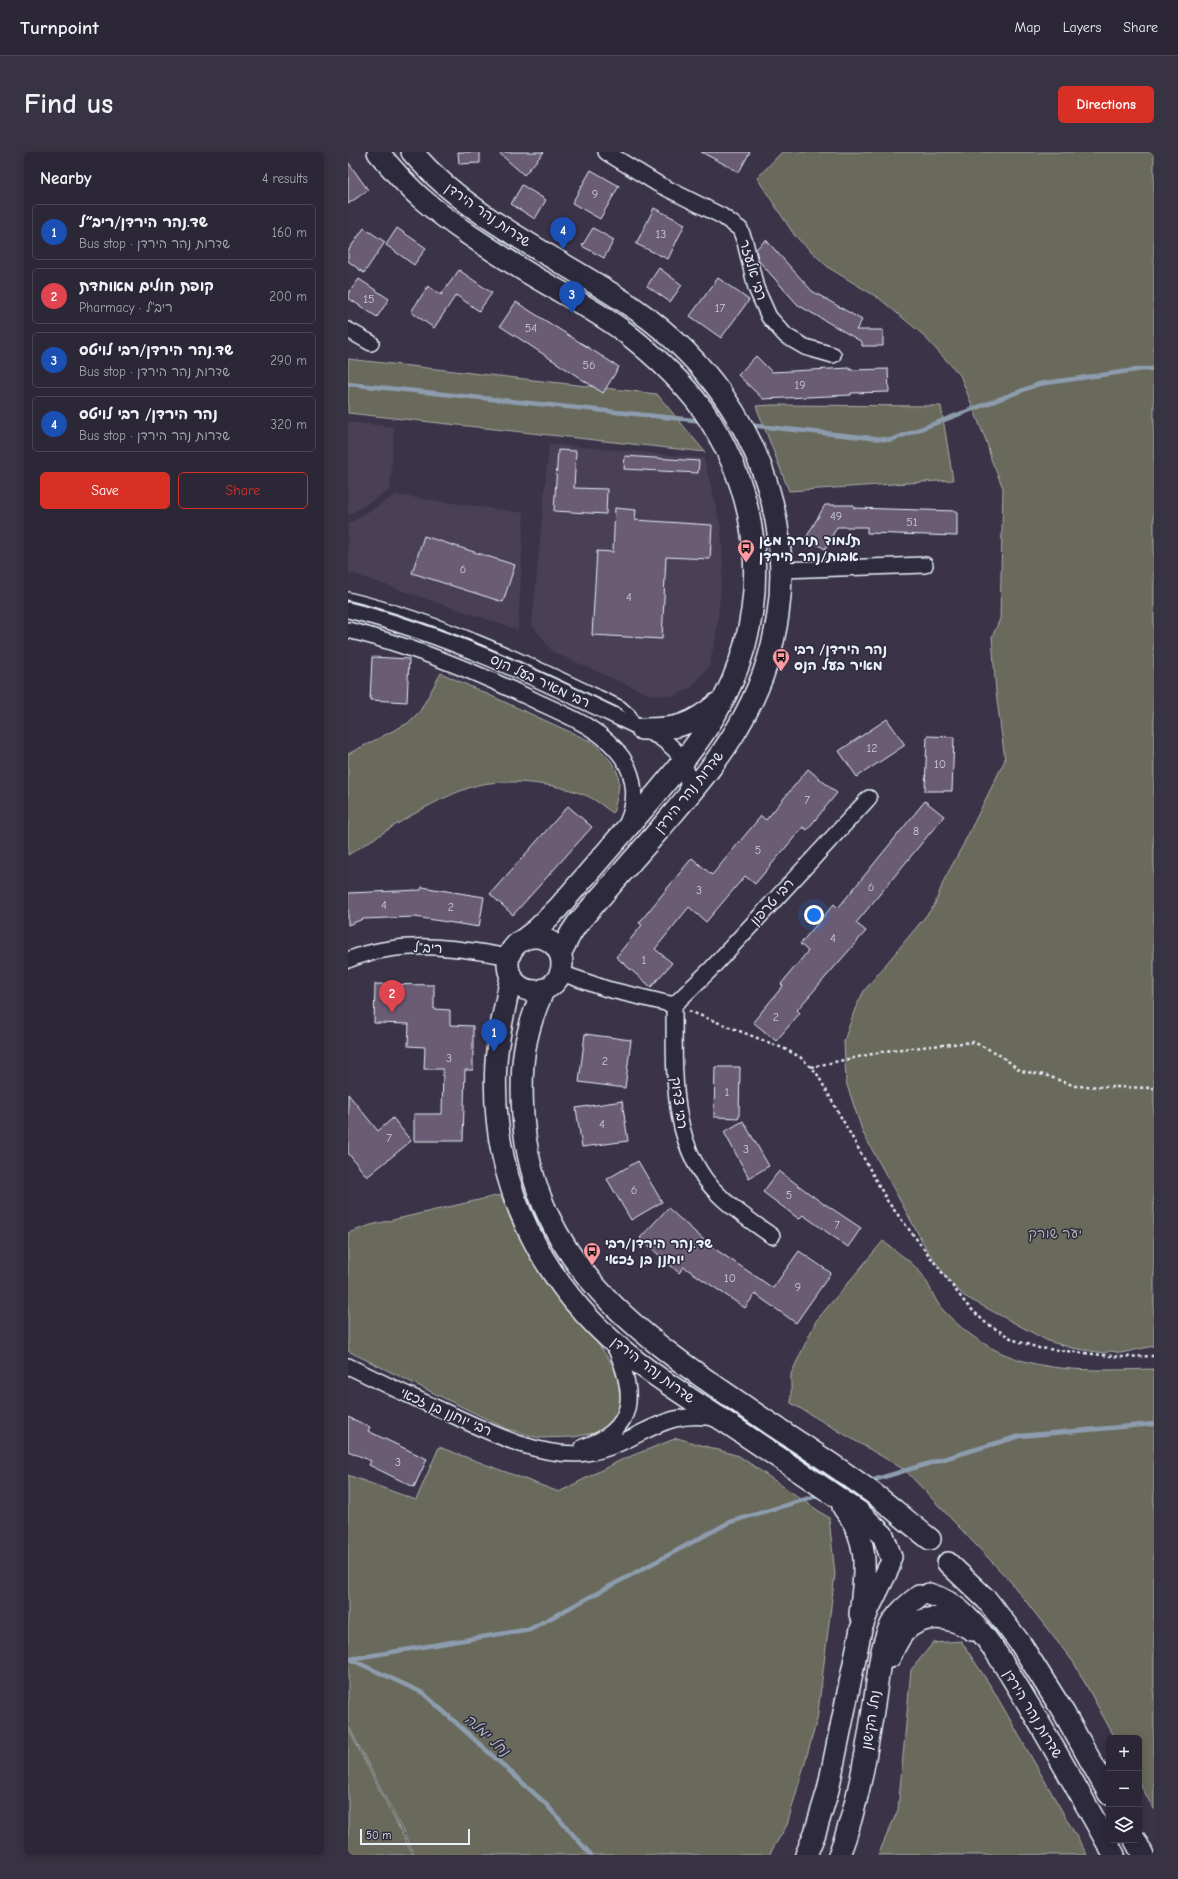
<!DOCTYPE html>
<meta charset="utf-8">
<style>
body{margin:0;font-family:"Comic Neue","Playpen Sans Hebrew",sans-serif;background:#383342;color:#f1f3f6}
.controls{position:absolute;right:12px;bottom:12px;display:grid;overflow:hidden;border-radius:6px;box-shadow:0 2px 10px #0003}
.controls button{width:36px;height:36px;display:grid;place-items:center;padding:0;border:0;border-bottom:1px solid #484451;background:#2c2736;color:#f1f3f6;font:20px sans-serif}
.scale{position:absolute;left:12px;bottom:10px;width:110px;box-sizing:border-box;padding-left:4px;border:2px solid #e8f1f8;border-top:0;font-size:11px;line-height:14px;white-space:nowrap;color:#e8f1f8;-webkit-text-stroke:3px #2f2a3d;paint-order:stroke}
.you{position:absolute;left:466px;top:763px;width:14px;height:14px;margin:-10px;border:3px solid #fff;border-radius:50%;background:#1a73e8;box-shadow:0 0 0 6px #1a73e833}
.badge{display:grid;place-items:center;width:26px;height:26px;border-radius:50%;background:#d93025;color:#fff;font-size:13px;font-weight:700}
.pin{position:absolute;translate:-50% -33px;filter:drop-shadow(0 1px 2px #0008)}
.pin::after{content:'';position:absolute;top:21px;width:14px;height:12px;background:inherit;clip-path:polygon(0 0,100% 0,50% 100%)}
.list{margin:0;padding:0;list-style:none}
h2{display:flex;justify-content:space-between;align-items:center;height:52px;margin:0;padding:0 16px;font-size:17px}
h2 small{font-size:13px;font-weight:400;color:#a6a5ad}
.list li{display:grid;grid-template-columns:26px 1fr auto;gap:12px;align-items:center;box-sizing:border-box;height:56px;margin:0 8px 8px;padding:0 8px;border:1px solid #484451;border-radius:6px}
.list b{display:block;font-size:15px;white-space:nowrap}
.list p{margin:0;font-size:13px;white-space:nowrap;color:#a6a5ad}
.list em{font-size:13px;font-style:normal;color:#a6a5ad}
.actions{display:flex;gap:8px;padding:12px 16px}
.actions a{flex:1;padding:9px 0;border:1px solid #d93025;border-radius:6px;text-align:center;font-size:14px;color:#d93025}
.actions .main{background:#d93025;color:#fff}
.icon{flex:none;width:22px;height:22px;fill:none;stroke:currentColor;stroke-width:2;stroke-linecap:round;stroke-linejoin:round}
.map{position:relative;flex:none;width:806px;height:1703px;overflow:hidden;border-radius:6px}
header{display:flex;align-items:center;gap:24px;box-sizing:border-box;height:56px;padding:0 20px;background:#2c2736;border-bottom:1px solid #484451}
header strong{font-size:19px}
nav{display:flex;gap:22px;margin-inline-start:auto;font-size:14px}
.intro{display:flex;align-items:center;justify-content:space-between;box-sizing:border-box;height:96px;padding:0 24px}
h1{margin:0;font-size:28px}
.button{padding:10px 18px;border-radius:6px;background:#d93025;color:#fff;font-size:14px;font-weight:700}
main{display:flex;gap:24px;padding:0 24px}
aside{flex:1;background:#2c2736;border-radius:6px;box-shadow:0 2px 10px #0003}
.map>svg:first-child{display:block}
</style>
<header>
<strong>Turnpoint</strong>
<nav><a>Map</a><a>Layers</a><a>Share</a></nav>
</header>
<div class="intro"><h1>Find us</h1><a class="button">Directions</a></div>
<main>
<aside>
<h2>Nearby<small>4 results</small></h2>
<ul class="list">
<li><span class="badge" style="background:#1a4fb4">1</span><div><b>שד.נהר הירדן/ריב״ל</b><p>Bus stop · שדרות נהר הירדן</p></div><em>160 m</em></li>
<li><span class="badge" style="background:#e0444e">2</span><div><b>קופת חולים מאוחדת</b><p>Pharmacy · ריב&quot;ל</p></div><em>200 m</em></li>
<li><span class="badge" style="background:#1a4fb4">3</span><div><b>שד.נהר הירדן/רבי לויטס</b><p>Bus stop · שדרות נהר הירדן</p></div><em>290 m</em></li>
<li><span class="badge" style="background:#1a4fb4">4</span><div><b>נהר הירדן/ רבי לויטס</b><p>Bus stop · שדרות נהר הירדן</p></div><em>320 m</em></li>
</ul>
<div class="actions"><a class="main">Save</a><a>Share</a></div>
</aside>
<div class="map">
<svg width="806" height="1703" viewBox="0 0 806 1703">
<rect width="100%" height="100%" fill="#3b3448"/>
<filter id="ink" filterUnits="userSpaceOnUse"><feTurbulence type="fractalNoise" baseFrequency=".025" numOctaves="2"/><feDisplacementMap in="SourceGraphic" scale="8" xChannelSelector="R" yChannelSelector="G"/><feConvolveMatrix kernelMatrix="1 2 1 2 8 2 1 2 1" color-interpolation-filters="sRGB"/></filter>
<g filter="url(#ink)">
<!-- built -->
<path fill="#494056" d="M0 270 46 275 42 338 0 363Z
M201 292 356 306 373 376 375 413 368 485 361 514 344 535 327 544 300 542 205 500 184 473Z
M48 343 176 361 170 478 0 420V372Z"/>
<!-- green -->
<path fill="#696a5c" stroke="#a8aeaa" d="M434 0H806V1194L773 1201 763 1199 756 1201 724 1196 700 1189 616 1144 602 1130 579 1098 549 1043 515 981 498 930 496 889 507 857 516 839 586 754 596 728 614 695 657 608 648 540 644 485 652 467 655 336 643 307 639 291 612 223 573 181 532 147 481 116 447 84 409 26Z
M0 207 309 242 357 300 0 261Z
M424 253 593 254 605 328 441 339 408 254Z
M93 521 244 590C273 617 276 622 265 661 256 655 247 647 237 643 208 631 152 625 123 635 79 650 39 679 0 703V602L60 571 72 559Z
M152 1043 199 1132 253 1196 269 1219 275 1244 267 1267 252 1280 225 1285 191 1286 159 1277 0 1199V1081L23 1073Z
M535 1089C547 1099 562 1108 572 1120 582 1131 585 1148 596 1159 658 1224 723 1219 806 1217V1658L791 1630V1586H767L726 1511 662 1429 557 1318 443 1251V1222L468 1169Z
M329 1286 391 1304 481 1366 487 1422 469 1568 439 1673 421 1703H67L0 1573V1323L68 1348 91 1295 211 1340 273 1308Z
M613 1489 644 1536 739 1703H530L550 1658 563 1518 585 1491Z
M0 1576 65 1703H0Z"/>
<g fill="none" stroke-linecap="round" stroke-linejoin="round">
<!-- stream -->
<path stroke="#8d9cae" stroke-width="4.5" d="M0 232 355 269
M400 273 543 288 691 232 795 217H806
M519 1330 672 1284 806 1272
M2 1507 182 1477 382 1370 475 1342
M2 1507 75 1541 197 1651 243 1703"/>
</g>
<!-- building -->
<path fill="#6b5b75" stroke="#e8f1f8" d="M110 0H132V11L111 12Z
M150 0H196L176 23Z
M353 0H402L391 20Z
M0 10 20 38 0 52Z
M243 18 271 34 252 67 224 51Z
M174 33 198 48 187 67 163 52Z
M306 56 337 72 320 107 288 92Z
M16 76 37 90 16 121 0 109V99Z
M49 76 78 96 66 113 38 93Z
M245 76 266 88 256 106 234 94Z
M418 88 464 139 514 168 508 178H535V194H514V190L450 153 410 108 408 97Z
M311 116 334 133 322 150 299 134Z
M111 118 144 141 131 159 108 143 86 176 63 160 80 134 93 143Z
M370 126 401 148 373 186 342 164Z
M11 127 41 147 29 165 0 146V142Z
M168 150 271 215 255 241 152 174Z
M408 204 424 220 502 216V218L540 217 541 240 503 241V243L415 247 390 223Z
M210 298 228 299 226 336 259 337 258 362 206 359Z
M277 304 351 309 350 321 276 317Z
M477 353H506V356L609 359V384L519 381V375H489L477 397 458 386Z
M267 356 288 358 287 368 364 373 362 407 318 405 314 487 244 483 249 399 265 400Z
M76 384 167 413 155 450 64 421Z
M24 505 61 507 59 550 22 548Z
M539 567 557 593 509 625 491 599Z
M579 584 606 585 604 639H577Z
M460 617 489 641 459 678 455 675 407 732 397 724 358 770 341 755 307 797 324 811 303 835 268 805 294 773 291 771 344 706 364 723 413 664 418 668Z
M577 649 596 664 508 771 518 779 449 858 452 861 428 889 405 870 435 834 433 832 460 799 452 792 486 752 490 756Z
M220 654 244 675 165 763 142 742Z
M74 735 136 745 131 775 67 765 15 767 0 773V741L73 738Z
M27 832 86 833V857L102 858V873L125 874V918H117L115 989H66V962H94L95 917H76L77 895 60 894 61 872 26 871Z
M237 882 283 888 277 936 231 930Z
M367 915H392L391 966 366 965Z
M0 942 30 979 45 966 63 989 19 1025 0 1001Z
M274 949 280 989 234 995 228 956Z
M395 969 421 1014 401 1026 376 980Z
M290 1009 314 1050 283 1068 259 1027Z
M431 1019 477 1053V1052L513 1076 500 1095 455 1063 451 1067 415 1040Z
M320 1056 364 1095 425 1136 451 1099 483 1121 448 1171 407 1142 397 1156 336 1115 331 1121 292 1086Z
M0 1265 22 1275 20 1279 79 1307 66 1335 21 1313 23 1309 0 1299Z"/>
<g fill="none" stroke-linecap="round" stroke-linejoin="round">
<defs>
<path id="lane" d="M0 444C99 468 184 510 274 553L284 562 288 573"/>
<path id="street" d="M258 0 310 32 374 64 392 77 397 90 408 136 421 165 438 184 457 195 485 203
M0 178 23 191
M434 418 577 413
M0 458C110 485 210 537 311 585 335 601 344 618 338 646
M0 478C65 494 126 519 186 548 217 563 254 576 274 605 288 625 289 649 279 671
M0 808C51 787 108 795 161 805
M213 821 259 837 326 853
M326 853 362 818 521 646
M326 853C327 917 320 994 371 1043 387 1059 406 1071 424 1084
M0 1214C34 1231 68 1247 102 1262 141 1280 193 1307 238 1301 290 1294 312 1254 370 1267
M235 1295C291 1277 287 1239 266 1193"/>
<path id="secondary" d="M30 0C44 17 58 33 74 47 104 73 139 95 172 116 207 138 245 156 278 181 306 203 334 229 355 258 419 351 424 466 367 563 348 596 322 625 298 654 269 688 239 722 210 756L189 777 176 787
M64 0C124 70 216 107 290 159 427 256 477 430 389 577 367 614 339 645 312 677 284 709 256 741 229 772L223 781 212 802
M294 577C329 577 342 574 370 551
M160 812a27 27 0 1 1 54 0a27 27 0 1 1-54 0Z
M163 824C158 853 150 881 148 910 141 1032 194 1136 289 1210 317 1231 347 1250 376 1269 421 1299 466 1329 511 1360L535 1383 543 1405
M196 837C175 882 172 915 175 964 186 1122 308 1194 426 1274 461 1297 497 1320 530 1345 548 1359 565 1374 582 1387
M495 1355C523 1389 517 1421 512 1462
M600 1411 639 1448 672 1491 716 1561 761 1642
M581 1442C596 1446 608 1454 619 1465 642 1487 658 1516 674 1542 706 1595 736 1649 766 1703
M542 1505C546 1496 550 1487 556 1480 575 1460 603 1464 624 1478
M787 1688 795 1703
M458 1703 467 1681 480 1638 513 1477 521 1456 541 1415
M491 1703C510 1654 518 1603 526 1552 530 1528 531 1500 541 1477 547 1463 559 1453 571 1444"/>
</defs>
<!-- lane casing -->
<use href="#lane" stroke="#e8f1f8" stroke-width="10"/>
<!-- street casing -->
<use href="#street" stroke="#e8f1f8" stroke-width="18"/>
<!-- secondary casing -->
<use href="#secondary" stroke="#e8f1f8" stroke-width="24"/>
<!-- path -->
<path stroke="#e8f1f8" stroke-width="2.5" stroke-dasharray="3 3" stroke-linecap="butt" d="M341 859 437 897 452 905 468 920 540 1050 619 1153 638 1171 666 1188 691 1196 772 1205 806 1204
M463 915 543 898 625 890 649 901 673 919 697 923 727 934 806 936"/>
<!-- lane -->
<use href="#lane" stroke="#2f2a3d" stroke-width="7"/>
<!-- street -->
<use href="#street" stroke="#2f2a3d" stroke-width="15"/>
<!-- secondary -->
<use href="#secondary" stroke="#2f2a3d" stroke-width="21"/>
</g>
</g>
<!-- icons -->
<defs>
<symbol id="bus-pin" viewBox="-11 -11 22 30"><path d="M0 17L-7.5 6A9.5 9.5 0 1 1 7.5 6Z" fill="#ff9aa2" stroke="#2f2a3d"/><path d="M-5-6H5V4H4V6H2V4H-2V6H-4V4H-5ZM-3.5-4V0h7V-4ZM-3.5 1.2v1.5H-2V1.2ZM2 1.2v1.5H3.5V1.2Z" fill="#111"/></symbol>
</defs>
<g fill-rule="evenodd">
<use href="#bus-pin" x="388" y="386" width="20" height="27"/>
<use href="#bus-pin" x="423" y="495" width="20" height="27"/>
<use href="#bus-pin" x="234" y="1089" width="20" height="27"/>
</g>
<g text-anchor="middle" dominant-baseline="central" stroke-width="3" stroke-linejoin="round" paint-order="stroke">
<!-- number labels -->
<g font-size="12" fill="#c9ccd7">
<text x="247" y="42">9</text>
<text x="313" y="82">13</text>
<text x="21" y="147">15</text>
<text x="372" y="156">17</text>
<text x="183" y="176">54</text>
<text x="241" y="213">56</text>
<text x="452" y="233">19</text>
<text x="488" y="364">49</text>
<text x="564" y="370">51</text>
<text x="115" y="417">6</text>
<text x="281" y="445">4</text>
<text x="524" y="596">12</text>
<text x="592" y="612">10</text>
<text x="459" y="648">7</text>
<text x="568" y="679">8</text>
<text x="410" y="698">5</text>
<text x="523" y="735">6</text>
<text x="351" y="738">3</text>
<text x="36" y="753">4</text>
<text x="103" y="755">2</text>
<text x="485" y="786">4</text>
<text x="296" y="808">1</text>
<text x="428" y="865">2</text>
<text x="101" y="906">3</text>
<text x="257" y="909">2</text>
<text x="379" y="940">1</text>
<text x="254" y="972">4</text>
<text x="41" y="986">7</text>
<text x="398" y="997">3</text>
<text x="286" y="1038">6</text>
<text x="441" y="1043">5</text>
<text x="489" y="1073">7</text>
<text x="382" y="1126">10</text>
<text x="450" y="1135">9</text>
<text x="50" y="1310">3</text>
</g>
<!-- street labels -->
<g font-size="14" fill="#e8f1f8" stroke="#2f2a3d">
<text transform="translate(140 63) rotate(35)">שדרות נהר הירדן</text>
<text transform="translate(405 118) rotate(73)">רבי אלעזר</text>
<text transform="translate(192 529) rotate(25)">רבי מאיר בעל הנס</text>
<text transform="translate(341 640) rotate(-51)">שדרות נהר הירדן</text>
<text transform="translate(424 750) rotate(-48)">רבי טרפון</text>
<text transform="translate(80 796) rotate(2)">ריב"ל</text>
<text transform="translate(331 951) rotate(82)">רבי צדוק</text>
<text transform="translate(305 1218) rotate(37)">שדרות נהר הירדן</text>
<text transform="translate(98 1260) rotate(24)">רבי יוחנן בן זכאי</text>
<text transform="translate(685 1562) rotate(59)">שדרות נהר הירדן</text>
<text transform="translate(523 1568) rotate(-81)">נחל הקישון</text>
</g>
<!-- poi labels -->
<g font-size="14" font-weight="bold" fill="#e8f1f8" stroke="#2f2a3d" text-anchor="start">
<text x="411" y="388">תלמוד תורה מגן<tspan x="411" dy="16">אבות/נהר הירדן</tspan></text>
<text x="446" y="497">נהר הירדן/ רבי<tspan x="446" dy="16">מאיר בעל הנס</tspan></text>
<text x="257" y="1091">שד.נהר הירדן/רבי<tspan x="257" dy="16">יוחנן בן זכאי</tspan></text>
</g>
<!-- park labels -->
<g font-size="14" fill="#afb4b2" stroke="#2f2a3d">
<text x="707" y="1081">יער שורק</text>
</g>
<!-- water labels -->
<g font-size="15" font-style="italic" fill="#acb8c6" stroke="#2f2a3d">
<text transform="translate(139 1583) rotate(42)">נחל ימלה</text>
</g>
</g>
</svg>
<div class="controls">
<button>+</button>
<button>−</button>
<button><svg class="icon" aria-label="layers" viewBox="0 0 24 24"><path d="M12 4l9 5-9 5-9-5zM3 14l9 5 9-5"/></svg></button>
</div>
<div class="scale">50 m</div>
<div class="you"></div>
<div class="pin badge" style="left:146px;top:900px;background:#1a4fb4">1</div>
<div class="pin badge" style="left:44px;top:861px;background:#e0444e">2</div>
<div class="pin badge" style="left:224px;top:162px;background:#1a4fb4">3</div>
<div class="pin badge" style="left:215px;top:98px;background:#1a4fb4">4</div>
</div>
</main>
